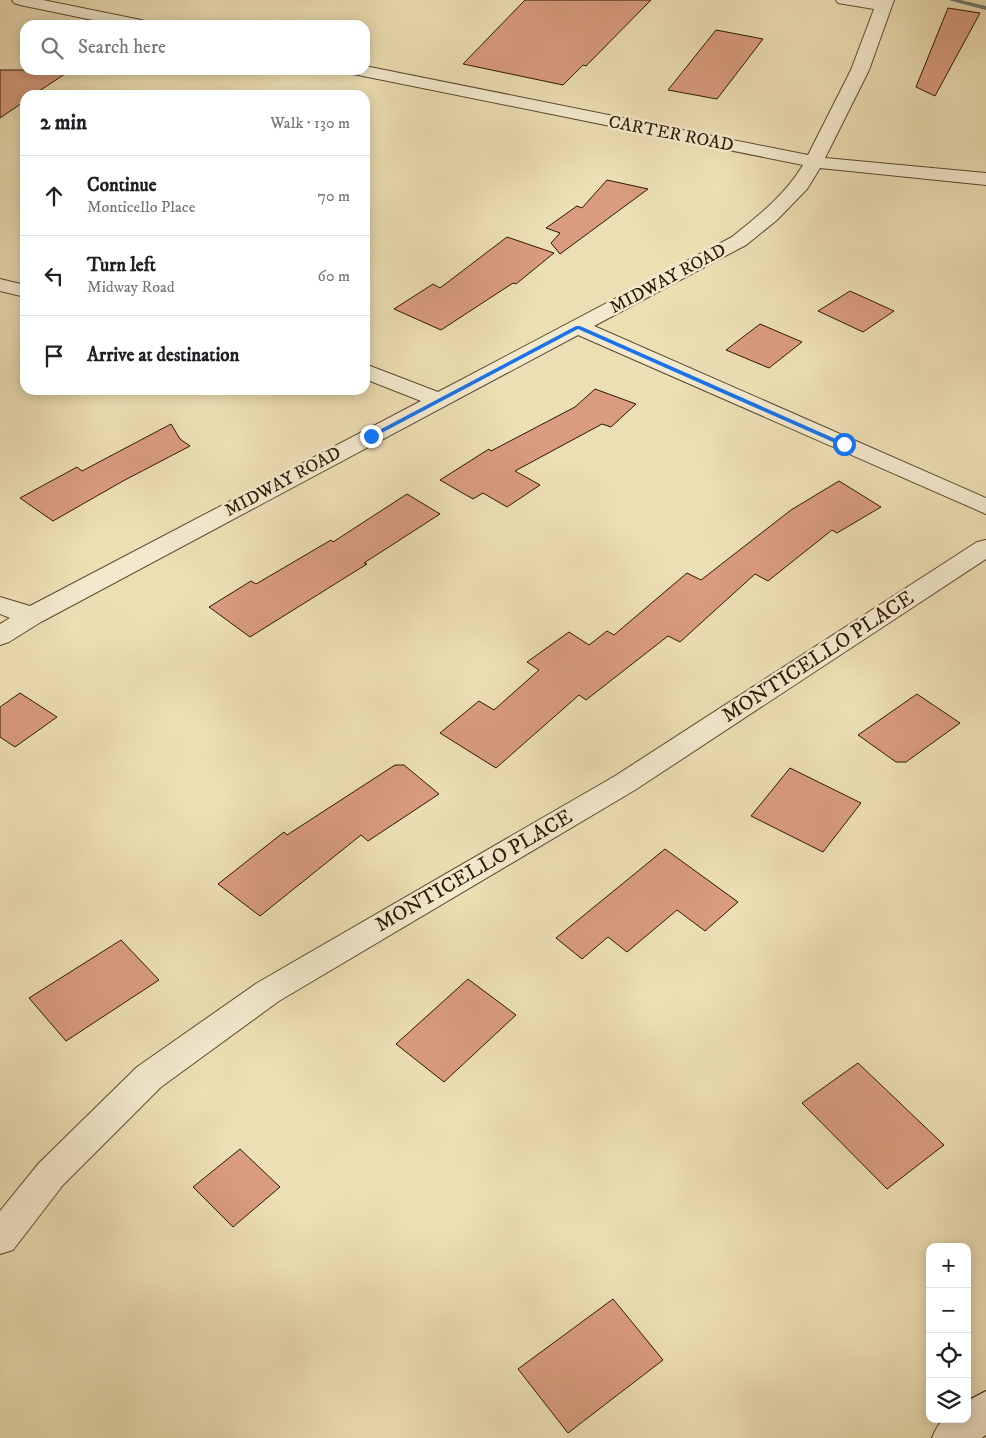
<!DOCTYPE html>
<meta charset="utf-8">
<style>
body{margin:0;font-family:"IM FELL DW Pica",serif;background:#f2f2f2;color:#202124}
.controls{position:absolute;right:15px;bottom:15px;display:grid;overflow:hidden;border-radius:10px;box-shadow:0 2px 12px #0003}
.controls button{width:45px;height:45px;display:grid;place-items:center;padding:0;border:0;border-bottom:1px solid #e0e0e0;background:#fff;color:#202124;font:25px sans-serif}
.stop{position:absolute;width:15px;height:15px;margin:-11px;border:4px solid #1a73e8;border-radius:50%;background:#fff}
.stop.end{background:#1a73e8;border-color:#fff;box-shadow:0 1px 5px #0008}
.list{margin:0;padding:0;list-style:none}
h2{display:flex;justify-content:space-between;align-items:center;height:65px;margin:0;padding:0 20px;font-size:21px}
h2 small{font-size:16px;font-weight:400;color:#757577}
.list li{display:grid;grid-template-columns:32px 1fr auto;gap:15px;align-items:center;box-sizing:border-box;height:80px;padding:0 20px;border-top:1px solid #e0e0e0}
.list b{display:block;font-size:19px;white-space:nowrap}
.list p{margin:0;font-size:16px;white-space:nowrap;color:#757577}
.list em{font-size:16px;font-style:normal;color:#757577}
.icon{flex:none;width:28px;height:28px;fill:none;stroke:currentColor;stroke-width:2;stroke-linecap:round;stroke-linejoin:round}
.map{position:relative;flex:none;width:986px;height:1438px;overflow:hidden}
.search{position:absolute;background:#fff;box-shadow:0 2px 12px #0003;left:20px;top:20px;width:350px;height:55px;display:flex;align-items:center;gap:12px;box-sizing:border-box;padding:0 18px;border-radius:15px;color:#757577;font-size:19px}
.panel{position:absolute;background:#fff;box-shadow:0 2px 12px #0003;left:20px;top:90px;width:350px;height:305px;border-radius:15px}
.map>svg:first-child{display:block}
</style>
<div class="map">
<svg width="986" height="1438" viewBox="0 0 986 1438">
<rect width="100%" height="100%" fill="#eddfb4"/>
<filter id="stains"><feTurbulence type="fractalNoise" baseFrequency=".004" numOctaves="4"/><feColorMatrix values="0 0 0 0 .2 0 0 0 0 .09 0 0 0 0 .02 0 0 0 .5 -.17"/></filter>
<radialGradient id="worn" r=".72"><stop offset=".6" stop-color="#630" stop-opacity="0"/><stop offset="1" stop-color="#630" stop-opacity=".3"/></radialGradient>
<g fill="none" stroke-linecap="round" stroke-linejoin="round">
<!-- stream -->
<path fill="#6e7a6c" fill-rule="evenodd" d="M948 0H960L986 6V10Z"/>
</g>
<!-- building -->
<path fill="#d99c7e" stroke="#2c1701" d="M525 0H651L586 66 583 65 563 85 463 64Z
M948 8 980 13 935 96 916 87Z
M716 30 763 39 717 99 668 90Z
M0 70H71L33 95H25V101L0 118Z
M607 180 648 189 560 254 551 243 560 233 546 228 577 206 582 208Z
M507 237 554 253 516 284 513 283 441 330 394 309 433 284 440 288Z
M850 291 894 311 863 332 818 311Z
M760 324 802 342 769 368 726 350Z
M595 389 636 404 611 427 602 424 515 471 540 485 507 507 483 493 473 499 440 480 489 449 491 451 575 407Z
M171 424 180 439 190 446 123 481 53 521 20 498 77 467 82 471Z
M839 481 881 507 837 533 832 530 768 581 755 574 680 642 668 636 586 700 579 695 496 768 440 733 479 701 494 710 539 670 527 662 569 632 589 645 607 631 614 635 687 573 701 580 791 510Z
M407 494 440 514 364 563 367 564 250 637 209 607 251 581 256 584 331 540 333 542Z
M20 693 57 717 15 747 0 737V707Z
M917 694 960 723 906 762H896L858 735Z
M395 765H404L439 794 368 841 361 835 260 916 218 884 284 832 287 835Z
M790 768 861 803 823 852 751 816Z
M665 849 738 902 705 931 677 910 627 952 608 937 582 959 556 938Z
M121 940 159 980 66 1041 29 998Z
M468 979 516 1015 444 1082 396 1044Z
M858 1063 944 1145 887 1189 802 1103Z
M240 1149 280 1187 233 1227 193 1187Z
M613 1299 663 1360 568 1433 518 1369Z"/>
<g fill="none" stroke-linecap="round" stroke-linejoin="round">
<defs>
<path id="street" d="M12 0H43L141 20 147 22 149 25H117L20 5 14 3Z
M836 0H894L869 70 825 158 986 173V185L820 168 807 189 777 220 746 245 594 326 986 498V514L578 335 41 622 9 642 0 645V624L10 618 0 614V597L30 606 421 401 365 379V364L438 392 732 237C759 215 785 195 803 165L358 75 352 74 349 70H365V66L808 155 851 70 874 9 838 3Z
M0 279 25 285V297L0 291Z
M986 540V559L635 790 279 1001 161 1087 63 1185 13 1250 0 1254V1211L39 1163 137 1067 257 983 615 776 977 542Z"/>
<path id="secondary" d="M986 1391V1435L982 1438H932C941 1416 945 1419 967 1419V1401Z"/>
</defs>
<!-- street casing -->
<use href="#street" stroke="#5c492e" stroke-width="2"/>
<!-- secondary casing -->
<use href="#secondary" stroke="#2c1701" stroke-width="2"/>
<!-- street -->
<use href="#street" fill="#f3eace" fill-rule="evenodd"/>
<!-- secondary -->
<use href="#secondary" fill="#f3eace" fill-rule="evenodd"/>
</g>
<!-- route -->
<path fill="#1a73e8" d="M576 326H580L847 444 842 446 578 329 374 437 368 436Z"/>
<g text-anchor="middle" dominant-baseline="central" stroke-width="5" stroke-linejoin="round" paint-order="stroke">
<!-- far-street labels -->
<g font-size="18" fill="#2c1701" stroke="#f3eace">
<text transform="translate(671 134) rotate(11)">CARTER ROAD</text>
<text transform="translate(668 279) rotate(-28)">MIDWAY ROAD</text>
<text transform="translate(283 482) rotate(-28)">MIDWAY ROAD</text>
</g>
<!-- street labels -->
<g font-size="21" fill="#2c1701" stroke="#f3eace">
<text transform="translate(818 657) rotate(-33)">MONTICELLO PLACE</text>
<text transform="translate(474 871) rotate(-30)">MONTICELLO PLACE</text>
</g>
</g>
<rect width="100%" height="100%" filter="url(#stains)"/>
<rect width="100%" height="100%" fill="url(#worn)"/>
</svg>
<div class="controls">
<button>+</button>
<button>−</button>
<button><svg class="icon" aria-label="locate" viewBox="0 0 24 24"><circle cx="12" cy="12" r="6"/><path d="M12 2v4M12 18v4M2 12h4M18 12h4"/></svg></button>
<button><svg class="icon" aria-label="layers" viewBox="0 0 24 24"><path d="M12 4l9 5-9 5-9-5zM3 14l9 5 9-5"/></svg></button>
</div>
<div class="stop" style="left:844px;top:444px"></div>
<div class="stop end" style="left:371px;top:436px"></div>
<div class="search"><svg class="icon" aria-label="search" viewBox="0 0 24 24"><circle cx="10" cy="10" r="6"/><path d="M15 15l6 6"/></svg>Search here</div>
<section class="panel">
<h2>2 min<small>Walk · 130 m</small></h2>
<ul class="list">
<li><svg class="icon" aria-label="ahead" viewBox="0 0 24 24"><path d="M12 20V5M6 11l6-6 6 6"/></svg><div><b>Continue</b><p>Monticello Place</p></div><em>70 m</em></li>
<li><svg class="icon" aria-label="left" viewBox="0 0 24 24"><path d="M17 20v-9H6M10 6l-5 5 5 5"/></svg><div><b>Turn left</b><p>Midway Road</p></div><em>60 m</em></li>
<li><svg class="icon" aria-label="arrive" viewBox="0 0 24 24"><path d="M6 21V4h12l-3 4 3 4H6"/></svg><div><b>Arrive at destination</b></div></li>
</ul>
</section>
</div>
